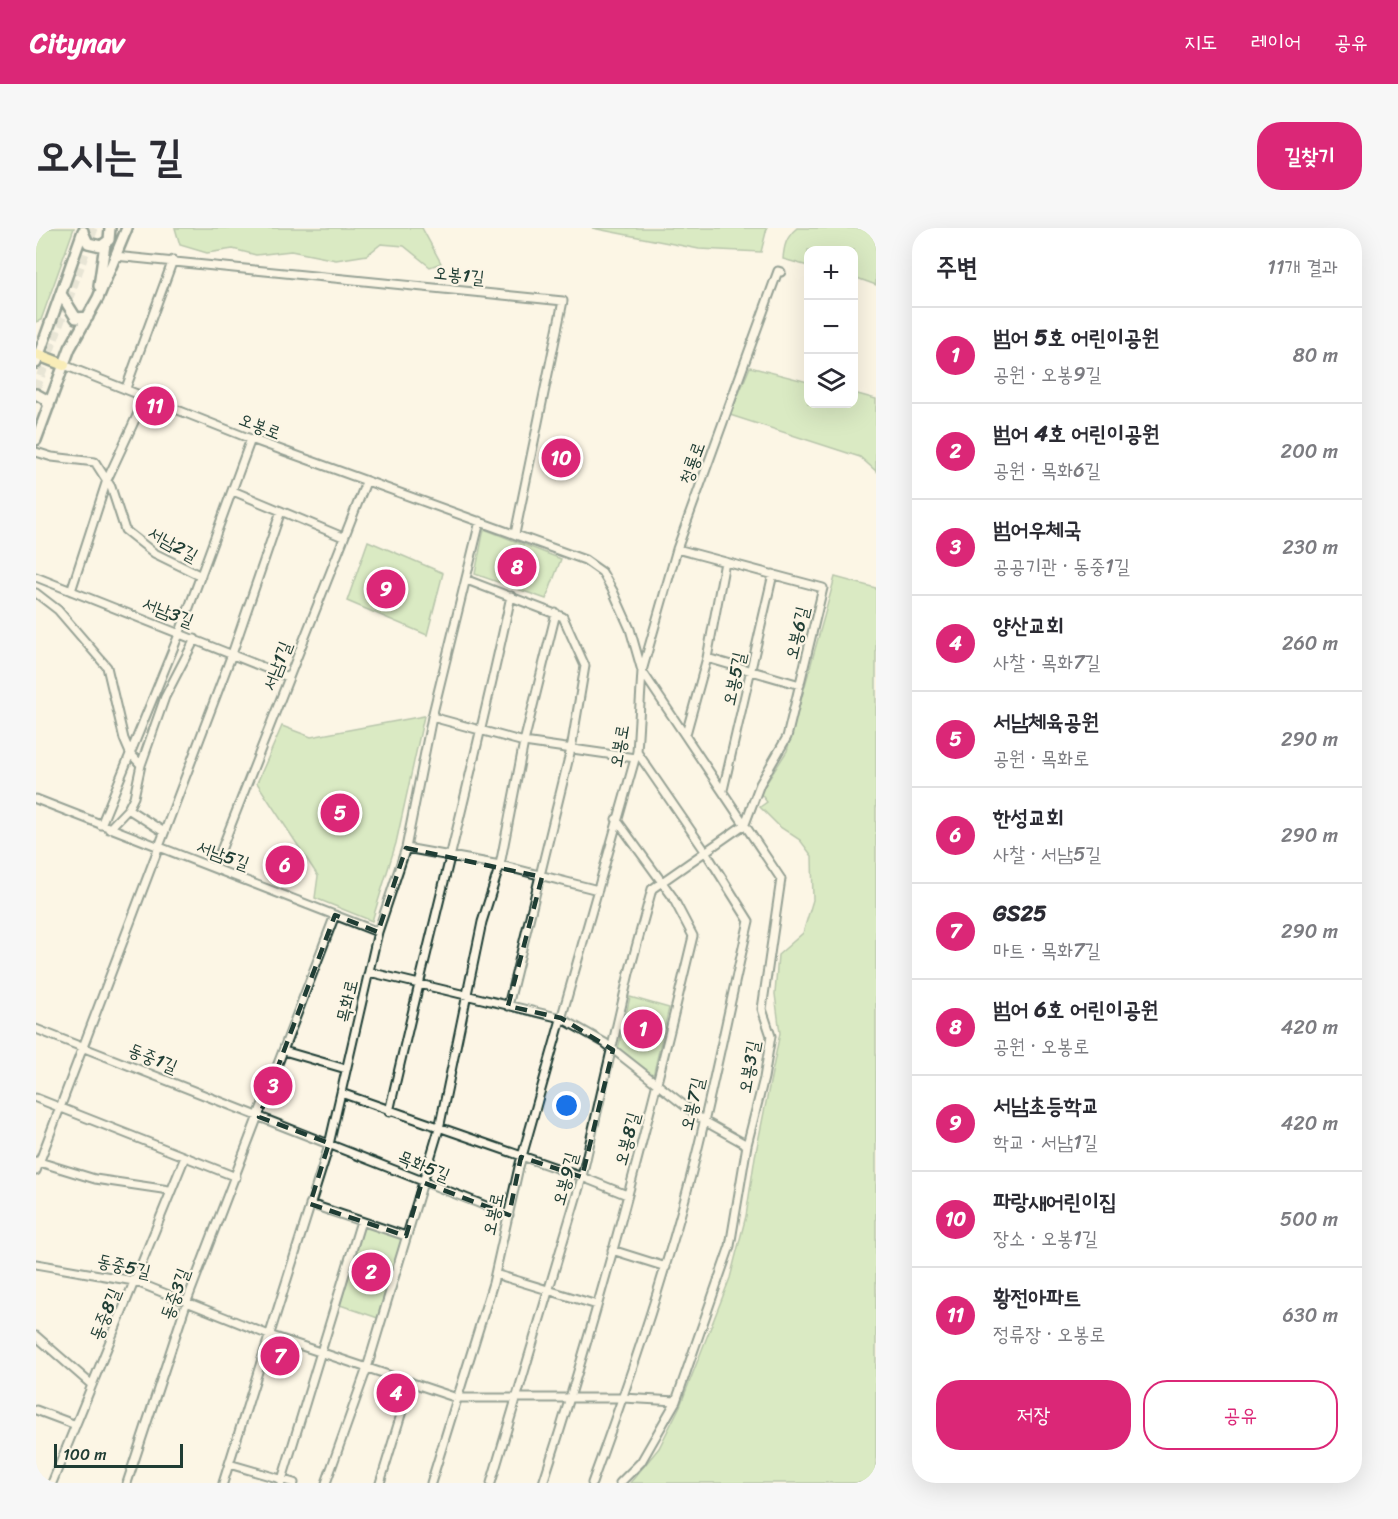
<!DOCTYPE html>
<html lang="ko">
<meta charset="utf-8">
<style>
body{margin:0;font-family:Sriracha,"Poor Story",sans-serif;background:#f7f7f7;color:#2b2b33}
.controls{position:absolute;right:18px;top:18px;display:grid;overflow:hidden;border-radius:12px;box-shadow:0 6px 24px #0002}
.controls button{width:54px;height:54px;display:grid;place-items:center;padding:0;border:0;border-bottom:2px solid #e1e1e2;background:#fff;color:#2b2b33;font:30px sans-serif}
.scale{position:absolute;left:18px;bottom:15px;width:129px;box-sizing:border-box;padding-left:6px;border:3px solid #1f3d34;border-top:0;font-size:16px;line-height:21px;white-space:nowrap;color:#1f3d34;-webkit-text-stroke:4px #fcf5e5;paint-order:stroke}
.you{position:absolute;left:531px;top:878px;width:21px;height:21px;margin:-15px;border:4px solid #fff;border-radius:50%;background:#1a73e8;box-shadow:0 0 0 9px #1a73e833}
.badge{display:grid;place-items:center;width:39px;height:39px;border-radius:50%;background:#db2777;color:#fff;font-size:20px;font-weight:700}
.pin{position:absolute;translate:-50% -50%;border:3px solid #fff;box-shadow:0 2px 6px #0006}
.list{margin:0;padding:0;list-style:none}
h2{display:flex;justify-content:space-between;align-items:center;height:78px;margin:0;padding:0 24px;font-size:26px}
h2 small{font-size:20px;font-weight:400;color:#7c7c81}
.list li{display:grid;grid-template-columns:39px 1fr auto;gap:18px;align-items:center;box-sizing:border-box;height:96px;padding:0 24px;border-top:2px solid #e1e1e2}
.list b{display:block;font-size:22px;white-space:nowrap}
.list p{margin:0;font-size:20px;white-space:nowrap;color:#7c7c81}
.list em{font-size:20px;font-style:normal;color:#7c7c81}
.actions{display:flex;gap:12px;padding:18px 24px}
.actions a{flex:1;padding:14px 0;border:2px solid #db2777;border-radius:24px;text-align:center;font-size:21px;color:#db2777}
.actions .main{background:#db2777;color:#fff}
.icon{flex:none;width:33px;height:33px;fill:none;stroke:currentColor;stroke-width:2;stroke-linecap:round;stroke-linejoin:round}
.map{position:relative;flex:none;width:840px;height:1255px;overflow:hidden;border-radius:24px}
header{display:flex;align-items:center;gap:36px;box-sizing:border-box;height:84px;padding:0 30px;background:#db2777;color:#fff}
header strong{font-size:28px}
nav{display:flex;gap:33px;margin-inline-start:auto;font-size:21px}
.intro{display:flex;align-items:center;justify-content:space-between;box-sizing:border-box;height:144px;padding:0 36px}
h1{margin:0;font-size:42px}
.button{padding:15px 27px;border-radius:24px;background:#db2777;color:#fff;font-size:21px;font-weight:700}
main{display:flex;gap:36px;padding:0 36px}
aside{flex:1;background:#fff;border-radius:24px;box-shadow:0 6px 24px #0002}
.map>svg:first-child{display:block}
</style>
<header>
<strong>Citynav</strong>
<nav><a>지도</a><a>레이어</a><a>공유</a></nav>
</header>
<div class="intro"><h1>오시는 길</h1><a class="button">길찾기</a></div>
<main>
<div class="map">
<svg width="840" height="1255" viewBox="0 0 840 1255">
<rect width="100%" height="100%" fill="#fcf5e5"/>
<filter id="ink" filterUnits="userSpaceOnUse"><feTurbulence type="fractalNoise" baseFrequency=".0167" numOctaves="2"/><feDisplacementMap in="SourceGraphic" scale="12" xChannelSelector="R" yChannelSelector="G"/><feConvolveMatrix kernelMatrix="1 2 1 2 8 2 1 2 1" color-interpolation-filters="sRGB"/></filter>
<g filter="url(#ink)">
<!-- green -->
<path fill="#b2dc99" stroke="#688c66" stroke-width="1.5" d="M0 0H38L5 92 0 94Z
M139 0H386L405 35 394 39 368 18 345 16 331 27 300 32 255 23 220 27 197 21 171 25 144 17Z
M556 0H731L725 24 663 21Z
M761 0H840V57L818 49V22H772V38L747 31C748 18 750 9 761 0Z
M714 139 772 154V176H818V165L840 171V243L824 229 694 187Z
M448 301 525 331 510 371 439 346Z
M332 313 407 345 391 407 311 373Z
M799 349 840 360V1255H594L623 1220 644 1178 694 1050 710 988 719 929 744 805 739 766 742 727 767 705 777 672 776 628 764 612 744 599 724 579 731 574 724 565 751 523Z
M388 488 360 615 336 693 279 670 282 648 221 555 246 498 275 509Z
M594 769 633 780 617 848 582 821Z
M328 998 366 1011 342 1090 304 1077Z"/>
<g fill="none" stroke-linecap="round" stroke-linejoin="round">
<!-- secondary-tunnel -->
<path stroke="#d0d0c2" stroke-width="9" stroke-dasharray="9 4.5" stroke-linecap="butt" d="M0 161 58 0"/>
<defs>
<path id="street" d="M79 28 527 73 479 306
M28 137 215 211 549 332 566 344 577 363 594 401 606 443 601 524 483 939 457 1055 395 1255
M90 160 137 32
M0 224 16 229 59 234 75 259 89 302 118 325 165 348
M197 263 307 309
M0 349 252 449
M431 352 527 389 549 438 535 521 472 778
M35 363 71 252 110 168
M0 365 22 382 71 439 88 511 94 525 105 537
M671 430 764 457
M396 489 488 514 599 530
M650 506 671 430 689 334
M687 562 737 346
M0 571 342 704
M92 581 128 604
M65 597 144 404 215 211
M73 601 92 581 98 569 105 537 129 469 159 411
M370 620 464 637 562 662
M178 640 330 254
M333 744 525 790 569 815 668 893 711 917
M0 801 473 987
M248 823 310 841
M305 865 546 949 591 967
M0 870 200 949
M353 884C392 712 438 541 475 368
M0 933 59 951 133 962
M0 943 196 426 245 283
M274 976 370 1008
M576 1022 630 1039
M0 1036 98 1053 233 1107 421 1170H587L640 1173
M459 1046 561 1077
M0 1108 56 1157
M0 1182 40 1197
M193 1236 258 1255
M16 1255 149 929
M91 1255 151 1073 299 687
M187 1255 292 921 342 704 370 620 396 489 444 293
M245 1255 325 993
M290 1255 331 1140 403 901 446 694 464 637 488 514 520 385
M344 1255 375 1154
M455 1255 545 953 593 745 616 661 709 596 724 556 751 509 787 360 641 321
M507 1255C566 1075 613 892 657 708L636 668 580 591
M556 1255C582 1184 607 1112 629 1039 665 926 686 808 713 693L669 623 601 524
M584 1255 605 1234 640 1173 694 1018 711 917 728 850 735 808 726 781 745 651 606 443 641 321 742 43 745 44"/>
<path id="secondary" d="M47 4 52 15 65 18 73 12 74 0
M63 58 69 16
M25 66 40 90 52 89
M0 135 47 3
M0 166 9 171 13 178
M0 212 34 120 62 70 91 0"/>
<path id="primary" d="M0 126 28 137"/>
</defs>
<!-- street casing -->
<use href="#street" stroke="#1f3d34" stroke-width="11"/>
<!-- secondary casing -->
<use href="#secondary" stroke="#1f3d34" stroke-width="14"/>
<!-- primary casing -->
<use href="#primary" stroke="#1f3d34" stroke-width="15"/>
<!-- street -->
<use href="#street" stroke="#fcf5e5" stroke-width="7"/>
<!-- secondary -->
<use href="#secondary" stroke="#fcf5e5" stroke-width="9"/>
<!-- primary -->
<use href="#primary" stroke="#f6e381" stroke-width="10"/>
</g>
</g>
<!-- marked area -->
<path d="M0 0H840V1255H0ZM370 620 506 649 472 778 525 790 577 822 546 949 485 929 473 987 386 954 370 1008 274 976 293 915 223 889 299 687 342 704Z" fill="#fcf5e5" fill-opacity=".55" fill-rule="evenodd"/>
<path fill="none" stroke="#1f3d34" stroke-width="4.5" stroke-dasharray="12 8" stroke-linejoin="round" d="M370 620 506 649 472 778 525 790 577 822 546 949 485 929 473 987 386 954 370 1008 274 976 293 915 223 889 299 687 342 704Z"/>
<g text-anchor="middle" dominant-baseline="central" stroke-width="4.5" stroke-linejoin="round" paint-order="stroke">
<!-- street labels -->
<g font-size="18" fill="#1f3d34" stroke="#fcf5e5">
<text transform="translate(423 47) rotate(6)">오봉1길</text>
<text transform="translate(224 198) rotate(21)">오봉로</text>
<text transform="translate(656 235) rotate(-70)">청룡로</text>
<text transform="translate(137 316) rotate(29)">서남2길</text>
<text transform="translate(132 384) rotate(21)">서남3길</text>
<text transform="translate(761 405) rotate(-77)">오봉6길</text>
<text transform="translate(241 438) rotate(-69)">서남1길</text>
<text transform="translate(698 451) rotate(-78)">오봉5길</text>
<text transform="translate(583 518) rotate(-80)">오봉로</text>
<text transform="translate(187 627) rotate(20)">서남5길</text>
<text transform="translate(311 773) rotate(-77)">목화로</text>
<text transform="translate(117 830) rotate(22)">동중1길</text>
<text transform="translate(713 839) rotate(-80)">오봉3길</text>
<text transform="translate(656 876) rotate(-77)">오봉7길</text>
<text transform="translate(591 911) rotate(-75)">오봉8길</text>
<text transform="translate(388 938) rotate(22)">목화5길</text>
<text transform="translate(529 951) rotate(-75)">오봉9길</text>
<text transform="translate(457 986) rotate(-78)">오봉로</text>
<text transform="translate(88 1038) rotate(13)">동중5길</text>
<text transform="translate(139 1066) rotate(-70)">동중3길</text>
<text transform="translate(69 1086) rotate(-68)">동중8길</text>
</g>
</g>
</svg>
<div class="controls">
<button>+</button>
<button>−</button>
<button><svg class="icon" aria-label="layers" viewBox="0 0 24 24"><path d="M12 4l9 5-9 5-9-5zM3 14l9 5 9-5"/></svg></button>
</div>
<div class="scale">100 m</div>
<div class="you"></div>
<div class="pin badge" style="left:607px;top:801px">1</div>
<div class="pin badge" style="left:335px;top:1044px">2</div>
<div class="pin badge" style="left:237px;top:858px">3</div>
<div class="pin badge" style="left:360px;top:1165px">4</div>
<div class="pin badge" style="left:304px;top:585px">5</div>
<div class="pin badge" style="left:249px;top:637px">6</div>
<div class="pin badge" style="left:244px;top:1128px">7</div>
<div class="pin badge" style="left:481px;top:339px">8</div>
<div class="pin badge" style="left:350px;top:361px">9</div>
<div class="pin badge" style="left:525px;top:230px">10</div>
<div class="pin badge" style="left:119px;top:178px">11</div>
</div>
<aside>
<h2>주변<small>11개 결과</small></h2>
<ul class="list">
<li><span class="badge">1</span><div><b>범어 5호 어린이공원</b><p>공원 · 오봉9길</p></div><em>80 m</em></li>
<li><span class="badge">2</span><div><b>범어 4호 어린이공원</b><p>공원 · 목화6길</p></div><em>200 m</em></li>
<li><span class="badge">3</span><div><b>범어우체국</b><p>공공기관 · 동중1길</p></div><em>230 m</em></li>
<li><span class="badge">4</span><div><b>양산교회</b><p>사찰 · 목화7길</p></div><em>260 m</em></li>
<li><span class="badge">5</span><div><b>서남체육공원</b><p>공원 · 목화로</p></div><em>290 m</em></li>
<li><span class="badge">6</span><div><b>한성교회</b><p>사찰 · 서남5길</p></div><em>290 m</em></li>
<li><span class="badge">7</span><div><b>GS25</b><p>마트 · 목화7길</p></div><em>290 m</em></li>
<li><span class="badge">8</span><div><b>범어 6호 어린이공원</b><p>공원 · 오봉로</p></div><em>420 m</em></li>
<li><span class="badge">9</span><div><b>서남초등학교</b><p>학교 · 서남1길</p></div><em>420 m</em></li>
<li><span class="badge">10</span><div><b>파랑새어린이집</b><p>장소 · 오봉1길</p></div><em>500 m</em></li>
<li><span class="badge">11</span><div><b>황전아파트</b><p>정류장 · 오봉로</p></div><em>630 m</em></li>
</ul>
<div class="actions"><a class="main">저장</a><a>공유</a></div>
</aside>
</main>
